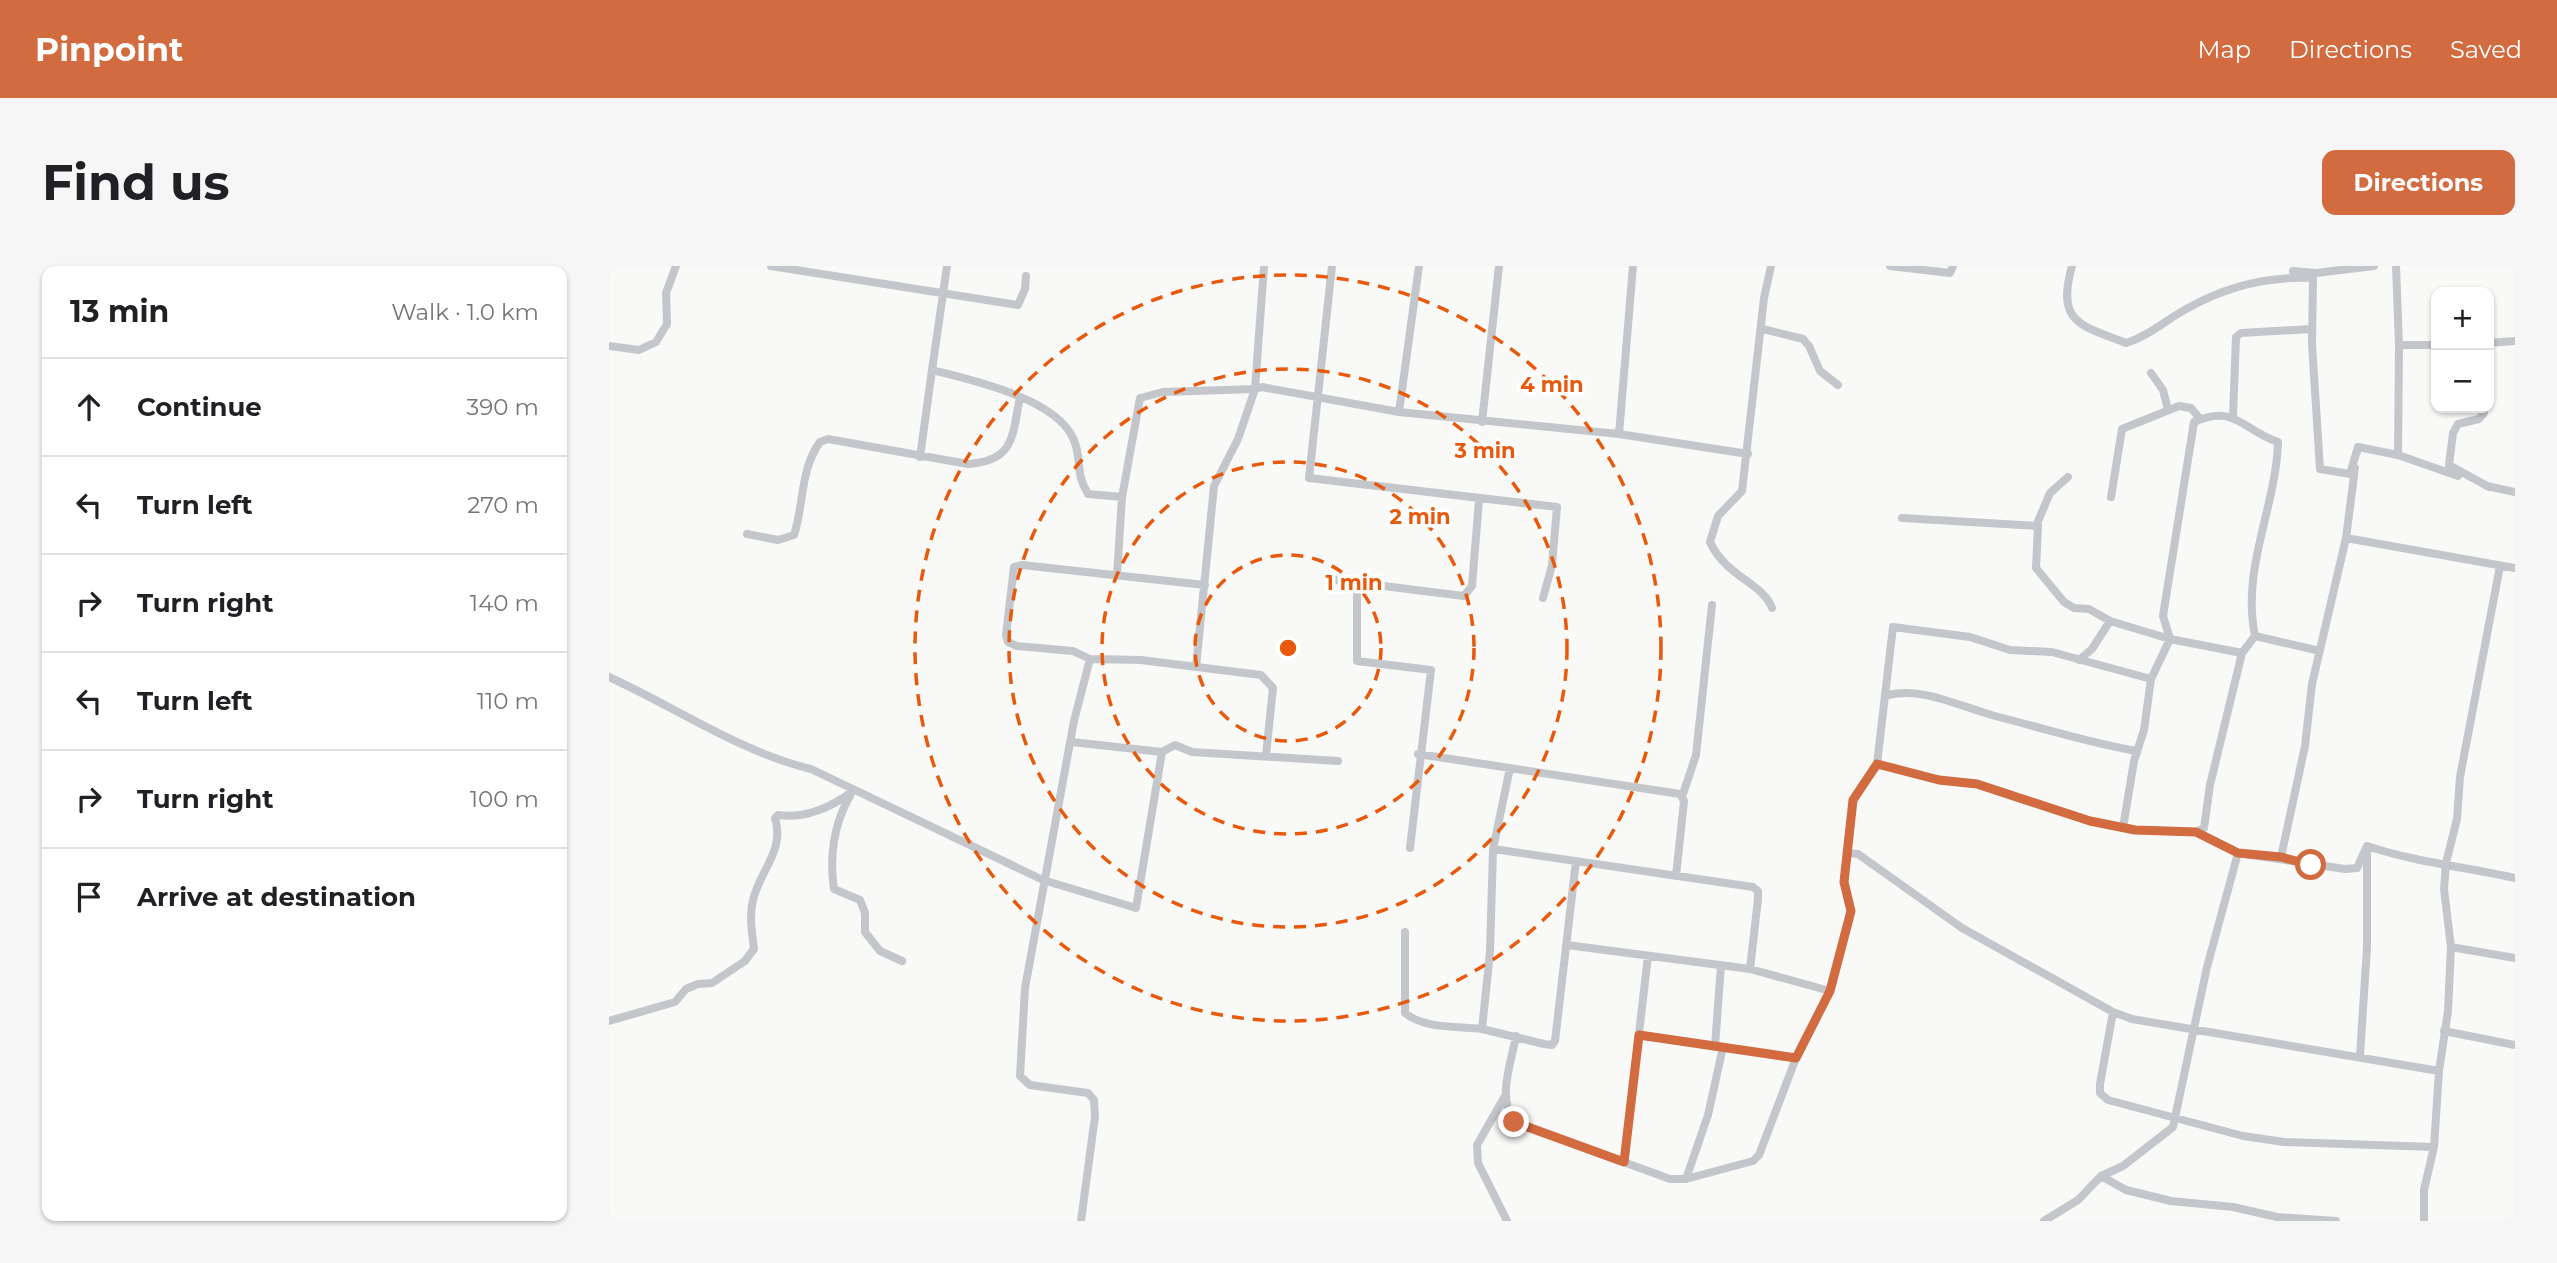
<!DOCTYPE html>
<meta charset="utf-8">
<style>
body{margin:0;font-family:Montserrat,sans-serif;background:#f6f6f6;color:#202124}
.controls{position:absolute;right:21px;top:21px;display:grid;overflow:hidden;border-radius:14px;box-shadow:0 2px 5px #0004}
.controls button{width:63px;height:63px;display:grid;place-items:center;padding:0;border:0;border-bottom:2px solid #e0e0e0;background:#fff;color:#202124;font:35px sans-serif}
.stop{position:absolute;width:21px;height:21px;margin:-16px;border:5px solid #d26b3f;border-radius:50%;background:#fff}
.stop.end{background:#d26b3f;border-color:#fff;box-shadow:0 2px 7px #0008}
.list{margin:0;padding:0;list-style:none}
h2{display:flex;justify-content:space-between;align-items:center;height:91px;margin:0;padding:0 28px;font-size:30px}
h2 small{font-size:23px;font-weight:400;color:#757577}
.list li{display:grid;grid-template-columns:46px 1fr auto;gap:21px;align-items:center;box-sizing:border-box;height:98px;padding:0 28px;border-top:2px solid #e0e0e0}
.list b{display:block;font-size:26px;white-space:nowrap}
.list em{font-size:23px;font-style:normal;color:#757577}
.icon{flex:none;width:38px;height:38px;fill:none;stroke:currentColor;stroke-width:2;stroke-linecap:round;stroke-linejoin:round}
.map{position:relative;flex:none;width:1906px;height:955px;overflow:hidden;border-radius:14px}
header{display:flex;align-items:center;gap:42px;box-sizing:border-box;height:98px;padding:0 35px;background:#d26b3f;color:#fff}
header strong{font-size:33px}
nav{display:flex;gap:38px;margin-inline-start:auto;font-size:24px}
.intro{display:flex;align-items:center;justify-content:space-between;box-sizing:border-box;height:168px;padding:0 42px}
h1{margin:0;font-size:49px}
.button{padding:18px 32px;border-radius:14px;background:#d26b3f;color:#fff;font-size:24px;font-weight:700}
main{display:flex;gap:42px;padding:0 42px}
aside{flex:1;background:#fff;border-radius:14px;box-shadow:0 2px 5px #0004}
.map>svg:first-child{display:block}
</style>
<header>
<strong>Pinpoint</strong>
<nav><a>Map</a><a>Directions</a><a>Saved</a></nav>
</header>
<div class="intro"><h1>Find us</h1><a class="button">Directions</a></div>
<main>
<aside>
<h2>13 min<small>Walk · 1.0 km</small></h2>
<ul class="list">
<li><svg class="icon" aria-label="ahead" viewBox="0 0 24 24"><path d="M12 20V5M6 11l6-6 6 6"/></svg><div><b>Continue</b></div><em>390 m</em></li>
<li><svg class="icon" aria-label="left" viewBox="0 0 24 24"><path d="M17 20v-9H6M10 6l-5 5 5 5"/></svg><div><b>Turn left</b></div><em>270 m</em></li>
<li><svg class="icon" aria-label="right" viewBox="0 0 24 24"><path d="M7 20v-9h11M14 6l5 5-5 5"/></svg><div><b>Turn right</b></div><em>140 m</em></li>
<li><svg class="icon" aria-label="left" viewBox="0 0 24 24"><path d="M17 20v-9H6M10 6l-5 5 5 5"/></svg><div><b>Turn left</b></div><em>110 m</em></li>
<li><svg class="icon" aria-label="right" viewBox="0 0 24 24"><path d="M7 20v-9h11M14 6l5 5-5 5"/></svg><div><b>Turn right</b></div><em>100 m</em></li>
<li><svg class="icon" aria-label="arrive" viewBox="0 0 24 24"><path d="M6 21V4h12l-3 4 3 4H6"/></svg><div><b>Arrive at destination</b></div></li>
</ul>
</aside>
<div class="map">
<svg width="1906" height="955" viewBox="0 0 1906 955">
<rect width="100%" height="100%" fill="#f9f9f8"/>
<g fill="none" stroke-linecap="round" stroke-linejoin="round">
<!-- street -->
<path stroke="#c3c6ca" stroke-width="8" d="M162 0 409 39 416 23 417 10
M723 0 700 212 948 241 943 299 934 332
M1162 0 1155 32 1133 225 1109 250 1101 276C1117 311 1154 317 1163 342
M1281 0 1341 7 1344 0
M1463 0C1447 57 1471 59 1517 77 1540 70 1558 53 1579 42 1618 20 1659 10 1704 12L1703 78 1711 203 1741 208 1749 181
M1787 0 1790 79
M1684 5 1707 7 1765 0
M1154 63 1194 73 1200 80 1211 105 1229 119
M1880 77 1906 75
M0 80 30 84 47 76 58 58 57 27 67 0
M323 104 338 0
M1542 107 1554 124 1559 144
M1875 142V147L1870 153 1849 158 1844 167 1840 199 1880 221
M790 146 810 0
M1624 150 1627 71 1632 67 1703 63
M873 156 890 0
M1010 168 1024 0
M1748 186 1749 181 1789 189 1790 79H1827
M1789 189 1849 210
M311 191 323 104C362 114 446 132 464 172 474 193 465 206 479 228L513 231
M1746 202 1737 272 1906 302
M1878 220 1906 226
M1502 231 1513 163 1570 140 1582 142 1591 153
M1293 252 1429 260 1427 302 1455 336 1465 342 1480 343 1501 355 1561 373 1633 387
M1427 260 1441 227 1459 211
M138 268 169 274 185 269C195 239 191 203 211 176L219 173 359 198C406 195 403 170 411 131
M508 310 513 231 531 132 554 126 646 123 655 0
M726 314 855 330 863 320 870 234
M748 318V395L822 404 801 582
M596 319 413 299 405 301 397 369 399 376 408 380 464 385 481 393 532 394 652 409 664 422 657 489
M1470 394 1483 383 1501 355
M587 401 605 220 629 173 646 123 653 121 790 146 1010 168 1139 188
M0 411C66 441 131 486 202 503L434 614 527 642 553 486
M1276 430C1311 419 1352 441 1386 450 1434 462 1480 477 1528 485
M463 476 553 486 566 479 583 486 729 495
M809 488 1071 528 1075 535 1067 610
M1268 498 1330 514 1368 518 1481 555 1526 564 1587 566 1629 587 1736 603 1748 602 1758 580C1806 596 1856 601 1906 612
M901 502 884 583 881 686 873 763 935 778 943 779 946 775 967 595
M241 530C225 557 220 591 225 623L251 634 256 647V666L271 685 293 695
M1073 531 1087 489 1103 339
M1514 562 1525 495 1535 464 1542 413 1561 373 1554 350 1585 156C1626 138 1632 163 1669 176 1667 242 1632 302 1646 370L1711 385
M1587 566 1595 562 1601 519 1633 387 1646 370
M884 583 1144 621 1149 625V633L1141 703
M1238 587 1244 534 1268 498 1284 361 1361 371 1401 384 1443 386 1542 413
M1672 591 1696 480 1703 418 1737 272
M796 666V747C815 763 849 760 873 763
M958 679 1141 703 1221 725
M1842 681 1906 692
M1504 746 1491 818V827L1499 834 1634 870 1675 876 1825 881
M0 755 66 736 77 723 89 718 103 717 136 695 145 683C143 666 140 650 144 634 151 604 176 585 166 552L169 549C196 553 223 541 244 525
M1835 765 1906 779
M1030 769 1187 792
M907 770C902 798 888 831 905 856L1061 913H1077L1144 895 1150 889 1187 792 1221 725 1242 645 1235 616 1238 587 1249 588 1353 662 1504 746 1523 753 1830 805
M1106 780 1112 699
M1751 790 1758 681V583
M896 830 868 879 869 897 898 955
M1015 896 1039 690
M1492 910 1517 924 1562 935 1624 941 1668 951 1727 955
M1077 913 1099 849 1114 781
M472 955 486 850 485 834 479 827 421 819 411 810 416 722 465 455 481 393
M1435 955 1469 934 1492 910 1514 900 1564 861 1598 701 1629 587
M1815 955V924L1825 881 1830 805 1839 745 1842 681 1835 623 1837 597 1848 553 1851 511 1891 300"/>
</g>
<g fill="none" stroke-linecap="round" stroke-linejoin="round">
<!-- route -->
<path stroke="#d26b3f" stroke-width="9" d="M905 856 1015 896 1030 769 1187 792 1221 725 1242 645 1235 616 1244 534 1268 498 1330 514 1368 518 1481 555 1526 564 1587 566 1629 587 1672 591 1702 599"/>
</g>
<!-- distance rings -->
<g fill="none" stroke="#e8590c" stroke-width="3.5" stroke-dasharray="12 9">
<circle cx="679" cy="382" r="93"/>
<circle cx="679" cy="382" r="186"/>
<circle cx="679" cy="382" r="279"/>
<circle cx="679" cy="382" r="373"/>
</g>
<circle cx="679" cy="382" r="10" fill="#e8590c" stroke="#fff" stroke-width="3.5"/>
<g font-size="21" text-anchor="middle" font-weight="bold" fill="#e8590c" stroke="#fff" stroke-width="7" stroke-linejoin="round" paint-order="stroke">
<text x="943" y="126">4 min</text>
<text x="876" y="192">3 min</text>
<text x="811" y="258">2 min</text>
<text x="745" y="324">1 min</text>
</g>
</svg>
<div class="controls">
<button>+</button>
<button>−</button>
</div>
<div class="stop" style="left:1702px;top:599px"></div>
<div class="stop end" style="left:905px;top:856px"></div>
</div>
</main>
